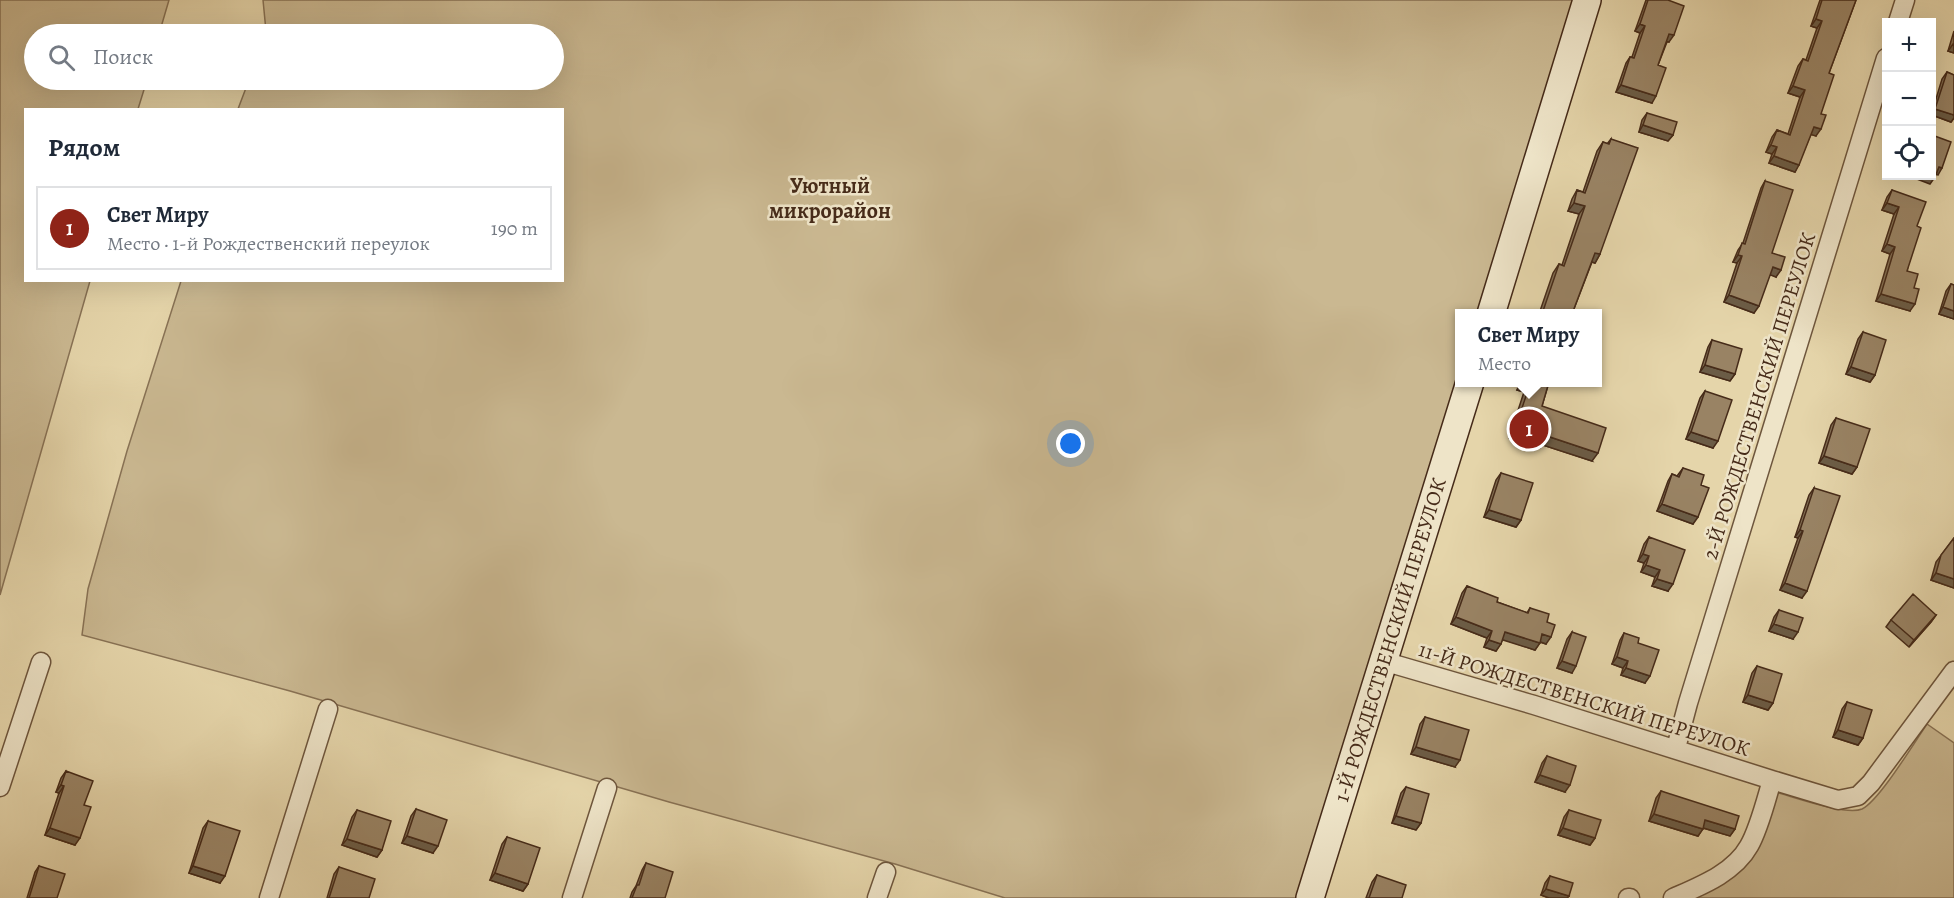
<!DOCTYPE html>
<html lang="ru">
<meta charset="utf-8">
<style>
body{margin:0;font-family:Alegreya,serif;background:#f2f2f3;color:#1f2937}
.controls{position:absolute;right:18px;top:18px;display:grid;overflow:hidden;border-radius:0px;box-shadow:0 6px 24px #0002}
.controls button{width:54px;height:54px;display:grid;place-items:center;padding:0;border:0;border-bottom:2px solid #e0e1e3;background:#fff;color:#1f2937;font:30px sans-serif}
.you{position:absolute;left:1071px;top:444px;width:21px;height:21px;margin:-15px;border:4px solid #fff;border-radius:50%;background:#1a73e8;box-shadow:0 0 0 9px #1a73e833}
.badge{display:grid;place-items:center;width:39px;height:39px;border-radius:50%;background:#8f2418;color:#fff;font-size:20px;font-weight:700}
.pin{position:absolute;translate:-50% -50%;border:3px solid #fff;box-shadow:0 2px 6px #0006}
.popup{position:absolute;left:1455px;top:309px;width:147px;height:78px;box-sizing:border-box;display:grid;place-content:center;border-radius:0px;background:#fff;filter:drop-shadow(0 2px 4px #0005);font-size:20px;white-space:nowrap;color:#747a83}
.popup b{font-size:22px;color:#1f2937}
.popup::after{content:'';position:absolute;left:50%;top:100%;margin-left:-12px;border:12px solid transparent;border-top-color:#fff}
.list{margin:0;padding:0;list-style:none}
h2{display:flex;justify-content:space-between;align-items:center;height:78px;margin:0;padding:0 24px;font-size:26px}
h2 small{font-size:20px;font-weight:400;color:#747a83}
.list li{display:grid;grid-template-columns:39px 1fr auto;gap:18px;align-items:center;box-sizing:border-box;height:84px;margin:0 12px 12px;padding:0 12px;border:2px solid #e0e1e3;border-radius:0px}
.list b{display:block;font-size:22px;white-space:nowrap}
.list p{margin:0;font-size:20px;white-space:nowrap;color:#747a83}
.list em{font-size:20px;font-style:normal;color:#747a83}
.icon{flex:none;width:33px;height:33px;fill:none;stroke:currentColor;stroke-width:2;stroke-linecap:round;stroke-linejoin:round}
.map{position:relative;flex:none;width:1954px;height:898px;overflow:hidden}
.search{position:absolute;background:#fff;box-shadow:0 6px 24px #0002;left:24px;top:24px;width:540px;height:66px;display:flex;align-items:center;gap:15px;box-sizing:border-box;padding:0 21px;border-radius:33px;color:#747a83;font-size:22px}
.panel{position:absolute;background:#fff;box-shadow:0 6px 24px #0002;left:24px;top:108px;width:540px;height:174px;border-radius:0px}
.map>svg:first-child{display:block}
</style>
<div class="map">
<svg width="1954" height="898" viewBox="0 0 1954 898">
<rect width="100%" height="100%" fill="#e5d5aa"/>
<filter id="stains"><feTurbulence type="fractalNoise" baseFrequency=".00333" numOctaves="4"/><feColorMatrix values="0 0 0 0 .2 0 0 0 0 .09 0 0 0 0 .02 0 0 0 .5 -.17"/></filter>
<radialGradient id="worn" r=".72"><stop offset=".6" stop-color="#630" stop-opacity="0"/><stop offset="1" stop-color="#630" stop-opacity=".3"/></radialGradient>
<!-- green -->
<path fill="#cab891" stroke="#887255" stroke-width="1.5" d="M0 0H169L159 34H34V80H147L138 109 26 110V280L90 281 0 595Z
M263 0H1574L1481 313 1460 314V382L1297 898H1005L895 864 669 802 290 691 82 635 88 589 127 451 181 281 562 280V110L238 109 249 80H554V34H265L266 31Z
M1927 724 1954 743V898H1686L1736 869 1775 792C1794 797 1846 816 1862 809 1879 801 1914 743 1927 724Z"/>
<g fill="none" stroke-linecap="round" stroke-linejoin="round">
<defs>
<path id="street" d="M1898 22 1905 0
M1383 661 1534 705 1772 780
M1676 748 1688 703 1886 58
M0 787 41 662
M269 898 328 709
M572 898 607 788
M877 898 886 872
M1628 898H1630
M1673 898C1700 886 1734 873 1749 846 1759 829 1766 800 1772 780L1838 800 1858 796 1871 783 1954 671"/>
<path id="secondary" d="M1491 314 1587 0
M1310 898 1470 382"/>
</defs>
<!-- street casing -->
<use href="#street" stroke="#6e563d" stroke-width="21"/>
<!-- secondary casing -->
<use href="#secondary" stroke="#462b19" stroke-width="30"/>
<!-- street -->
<use href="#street" stroke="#eee4c8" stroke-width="18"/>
<!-- secondary -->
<use href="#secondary" stroke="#eee4c8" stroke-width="27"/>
</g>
<!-- wall -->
<path fill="#847156" stroke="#462b19" stroke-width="1.5" d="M1646 0H1668L1669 42H1667L1658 65 1652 103 1616 92 1626 63 1630 57H1632L1640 33 1635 31Z
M1820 0H1856L1829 73 1816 136 1811 134 1795 172 1769 163 1772 154 1766 152 1772 137 1777 130 1788 134 1800 97 1788 93 1798 66 1803 59 1806 60 1817 28 1811 26Z
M1954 31V53L1948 51Z
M1947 72 1954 75V118L1951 122 1932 115V112L1942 79Z
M1647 113 1673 135 1668 141 1639 132 1642 120Z
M1611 139 1600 254 1595 263 1592 262 1572 314H1539L1553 273 1559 264 1562 265 1579 214 1568 211 1572 199 1577 190 1583 192 1597 151 1603 142 1607 144Z
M1765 181 1772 253 1776 277 1770 274 1754 313 1724 302 1737 263 1733 262 1738 250 1743 243 1761 188Z
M1892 190 1917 226 1907 271 1910 311 1876 301 1890 254 1882 251 1894 214 1882 210 1887 197Z
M1951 284 1954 285V319L1939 314 1946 291Z
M1863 332 1875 375 1870 382 1846 374 1858 339Z
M1712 340 1735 374 1730 381 1700 372 1708 347Z
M1520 382H1549L1542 406 1592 461 1543 445 1540 448 1509 438 1524 392 1517 390Z
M1705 391 1713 448 1686 439 1700 398Z
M1836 418 1857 467 1852 474 1819 463 1831 425Z
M1683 468 1701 485 1693 524 1657 511 1668 481 1672 474 1677 476Z
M1501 473 1521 520 1516 527 1484 517 1496 480Z
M1814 488 1802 598 1780 590 1798 538 1795 537 1809 495Z
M1649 537 1668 591 1652 586 1655 577 1641 572 1644 563 1638 561 1644 544Z
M1954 538V588L1931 580 1936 562Z
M1467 586 1497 602 1527 613 1530 608 1547 622 1546 644 1540 642 1535 650 1503 639 1496 651 1484 647 1487 638 1451 624 1462 593Z
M1779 610 1793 639 1769 631 1774 617Z
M1936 615 1931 622 1909 647 1886 627 1891 620Z
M1572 632V673L1557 668 1567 639Z
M1624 633 1638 643 1645 683 1621 675 1623 668 1612 664 1620 640Z
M1757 666 1773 703 1768 710 1743 702 1752 673Z
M1847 702 1863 738 1858 745 1833 737 1842 709Z
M1425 717 1455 767 1411 754 1420 724Z
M1547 756 1565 792 1535 782 1542 763Z
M66 771 84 805 75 845 45 835 59 793 56 792 61 778Z
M1406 787 1421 823 1416 830 1392 823 1401 793Z
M1661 791 1735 829 1730 836 1703 828 1698 836 1649 821 1656 798Z
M416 809 433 853 402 843 411 816Z
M357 810 382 850 377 857 342 845 352 817Z
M1569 810 1595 838 1590 845 1558 835 1564 817Z
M208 821 220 883 189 873 203 828Z
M507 837 528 884 523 891 490 880 502 844Z
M646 863 665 898H630L632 892 636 886 642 870Z
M39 866 57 898H27L35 872Z
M339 867 369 898H327L334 874Z
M1377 875 1402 898H1366L1372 882Z
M1550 876 1569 896 1567 898H1549L1541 895 1545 883Z"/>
<!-- shaded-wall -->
<path fill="#6b5c46" stroke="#462b19" stroke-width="1.5" d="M1816 19 1822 21 1817 28 1811 26Z
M1640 24 1645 26 1640 33 1635 31Z
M1669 34 1674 35 1669 42 1664 41Z
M1953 44H1954V53L1948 51Z
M1621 85 1656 96 1652 103 1616 92Z
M1793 86 1805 90 1800 97 1788 93Z
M1935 109 1954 115V118L1951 122 1932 115Z
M1643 125 1673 135 1668 141 1639 132Z
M1814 127 1821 129 1816 136 1809 134Z
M1771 145 1777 147 1772 154 1766 152Z
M1774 156 1799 165 1795 172 1769 163Z
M1939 167 1942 168 1938 175 1934 173Z
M1932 175 1935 177 1930 184 1909 176Z
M1574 203 1585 206 1579 214 1568 211Z
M1887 203 1899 207 1894 214 1882 210Z
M1887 244 1895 247 1890 254 1882 251Z
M1595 253 1600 254 1595 263 1589 261Z
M1738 255 1742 256 1737 263 1733 262Z
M1773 267 1781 270 1776 277 1768 274Z
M1881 294 1915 304 1910 311 1876 301Z
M1729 295 1759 306 1754 313 1724 302Z
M1943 307 1954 311V319L1939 314Z
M1705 365 1735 374 1730 381 1700 372Z
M1851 367 1875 375 1870 382 1846 374Z
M1523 382 1530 384 1524 392 1517 390Z
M1515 429 1547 436 1598 453 1592 461 1543 445 1540 448 1509 438Z
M1691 432 1718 441 1713 448 1686 439Z
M1824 456 1857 467 1852 474 1819 463Z
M1662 504 1698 517 1693 524 1657 511Z
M1489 510 1521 520 1516 527 1484 517Z
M1800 530 1803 531 1798 538 1795 537Z
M1643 554 1649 556 1644 563 1638 561Z
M1646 565 1660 570 1655 577 1641 572Z
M1936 573 1954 579V588L1931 580Z
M1657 579 1673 584 1668 591 1652 586Z
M1785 583 1807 591 1802 598 1780 590Z
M1936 615 1931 622 1909 647 1914 640Z
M1456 617 1492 631 1487 638 1451 624Z
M1774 624 1798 632 1793 639 1769 631Z
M1505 632 1540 643 1535 650 1500 639Z
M1542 634 1551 637 1546 644 1538 641Z
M1489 640 1501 644 1496 651 1484 647Z
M1617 657 1628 661 1623 668 1612 664Z
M1562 661 1576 666 1572 673 1557 668Z
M1626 668 1650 676 1645 683 1621 675Z
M1748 695 1773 703 1768 710 1743 702Z
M1838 730 1863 738 1858 745 1833 737Z
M1416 747 1460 760 1455 767 1411 754Z
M1540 775 1570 785 1565 792 1535 782Z
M61 785 64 786 59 793 56 792Z
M1654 814 1703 829 1698 836 1649 821Z
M1396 816 1421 823 1416 830 1392 823Z
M1705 820 1735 829 1730 836 1700 827Z
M50 828 80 838 75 845 45 835Z
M1563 828 1595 838 1590 845 1558 835Z
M407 836 438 846 433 853 402 843Z
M347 839 382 850 377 857 342 845Z
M193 866 225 876 220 883 189 873Z
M495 873 528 884 523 891 490 880Z
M1546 889 1569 896 1567 898H1549L1541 895Z"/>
<!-- building -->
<path fill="#998364" stroke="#462b19" stroke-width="1.5" d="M1648 0H1668L1684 6 1674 35 1669 34 1658 65 1666 68 1656 96 1621 85 1630 57 1634 58 1645 26 1640 24Z
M1822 0H1856L1829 73 1834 75 1821 114 1826 115 1821 129 1814 127 1799 165 1774 156 1777 147 1771 145 1777 130 1790 135 1805 90 1793 86 1803 59 1808 61 1822 21 1816 19Z
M1947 72 1954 75V115L1935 109Z
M1647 113 1677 122 1673 135 1643 125Z
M1932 135 1951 142 1942 168 1939 167 1935 177 1932 175Z
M1611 139 1638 148 1600 254 1595 253 1572 314H1542L1559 264 1564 266 1585 206 1574 203 1577 190 1585 193 1603 142 1609 144Z
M1765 181 1793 190 1772 253 1785 257 1781 270 1773 267 1759 306 1729 295 1742 256 1738 255 1742 243 1745 244Z
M1892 190 1926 202 1917 226 1921 228 1907 271 1918 274 1914 288 1919 289 1915 304 1881 294 1895 247 1887 244 1899 207 1887 203Z
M1951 284 1954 285V311L1943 307Z
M1863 332 1886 340 1875 375 1851 367Z
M1712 340 1742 349 1735 374 1705 365Z
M1525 382H1549L1542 406 1606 428 1598 453 1547 436 1546 440 1515 429 1530 384Z
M1705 391 1732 400 1718 441 1691 432Z
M1836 418 1870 429 1857 467 1824 456Z
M1683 468 1704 475 1701 485 1709 488 1698 517 1662 504 1672 474 1679 477Z
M1501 473 1533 483 1521 520 1489 510Z
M1814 488 1840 496 1807 591 1785 583 1803 531 1800 530Z
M1649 537 1685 550 1673 584 1657 579 1660 570 1646 565 1649 556 1643 554Z
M1954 538V579L1936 573 1941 555Z
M1467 586 1498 598 1497 602 1528 613 1530 608 1549 614 1547 622 1555 625 1551 637 1542 634 1540 643 1505 632 1501 644 1489 640 1492 631 1456 617Z
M1913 594 1936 615 1914 640 1891 620Z
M1779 610 1803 618 1798 632 1774 624Z
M1572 632 1586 637 1576 666 1562 661Z
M1624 633 1639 638 1638 643 1659 650 1650 676 1626 668 1628 661 1617 657Z
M1757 666 1782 674 1773 703 1748 695Z
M1847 702 1872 710 1863 738 1838 730Z
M1425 717 1469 730 1460 760 1416 747Z
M1547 756 1576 766 1570 785 1540 775Z
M66 771 93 781 84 805 91 807 80 838 50 828 64 786 61 785Z
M1406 787 1429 794 1421 823 1396 816Z
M1661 791 1739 816 1735 829 1705 820 1703 829 1654 814Z
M416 809 447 820 438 846 407 836Z
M357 810 391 821 382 850 347 839Z
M1569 810 1601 820 1595 838 1563 828Z
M208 821 240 831 225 876 193 866Z
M507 837 540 848 528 884 495 873Z
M646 863 673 872 665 898H632L637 885H639Z
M39 866 65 874 57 898H29Z
M339 867 375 879 369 898H329Z
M1377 875 1406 885 1402 898H1369Z
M1550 876 1573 883 1569 896 1546 889Z"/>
<g text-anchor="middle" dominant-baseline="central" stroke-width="5" stroke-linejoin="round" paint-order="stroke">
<!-- street labels -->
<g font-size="21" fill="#462b19" stroke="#eee4c8">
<text transform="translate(1759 396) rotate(-73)">2-Й РОЖДЕСТВЕНСКИЙ ПЕРЕУЛОК</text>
<text transform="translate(1390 640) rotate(-73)">1-Й РОЖДЕСТВЕНСКИЙ ПЕРЕУЛОК</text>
<text transform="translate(1584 699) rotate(17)">11-Й РОЖДЕСТВЕНСКИЙ ПЕРЕУЛОК</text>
</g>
<!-- neighbourhood labels -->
<g font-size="22" font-weight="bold" fill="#462b19" stroke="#eee4c8">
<text x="830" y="186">Уютный<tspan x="830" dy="25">микрорайон</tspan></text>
</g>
</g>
<rect width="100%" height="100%" filter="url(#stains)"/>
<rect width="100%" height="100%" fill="url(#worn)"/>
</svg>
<div class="controls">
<button>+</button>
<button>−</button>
<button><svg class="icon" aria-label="locate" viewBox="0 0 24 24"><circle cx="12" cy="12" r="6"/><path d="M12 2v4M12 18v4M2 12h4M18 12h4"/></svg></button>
</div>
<div class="you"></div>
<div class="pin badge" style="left:1529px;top:429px">1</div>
<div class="popup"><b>Свет Миру</b>Место</div>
<div class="search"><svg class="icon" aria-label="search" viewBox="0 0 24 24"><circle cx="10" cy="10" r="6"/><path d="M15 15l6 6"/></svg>Поиск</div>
<section class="panel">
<h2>Рядом<small></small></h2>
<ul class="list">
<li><span class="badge">1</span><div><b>Свет Миру</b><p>Место · 1-й Рождественский переулок</p></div><em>190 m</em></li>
</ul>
</section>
</div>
